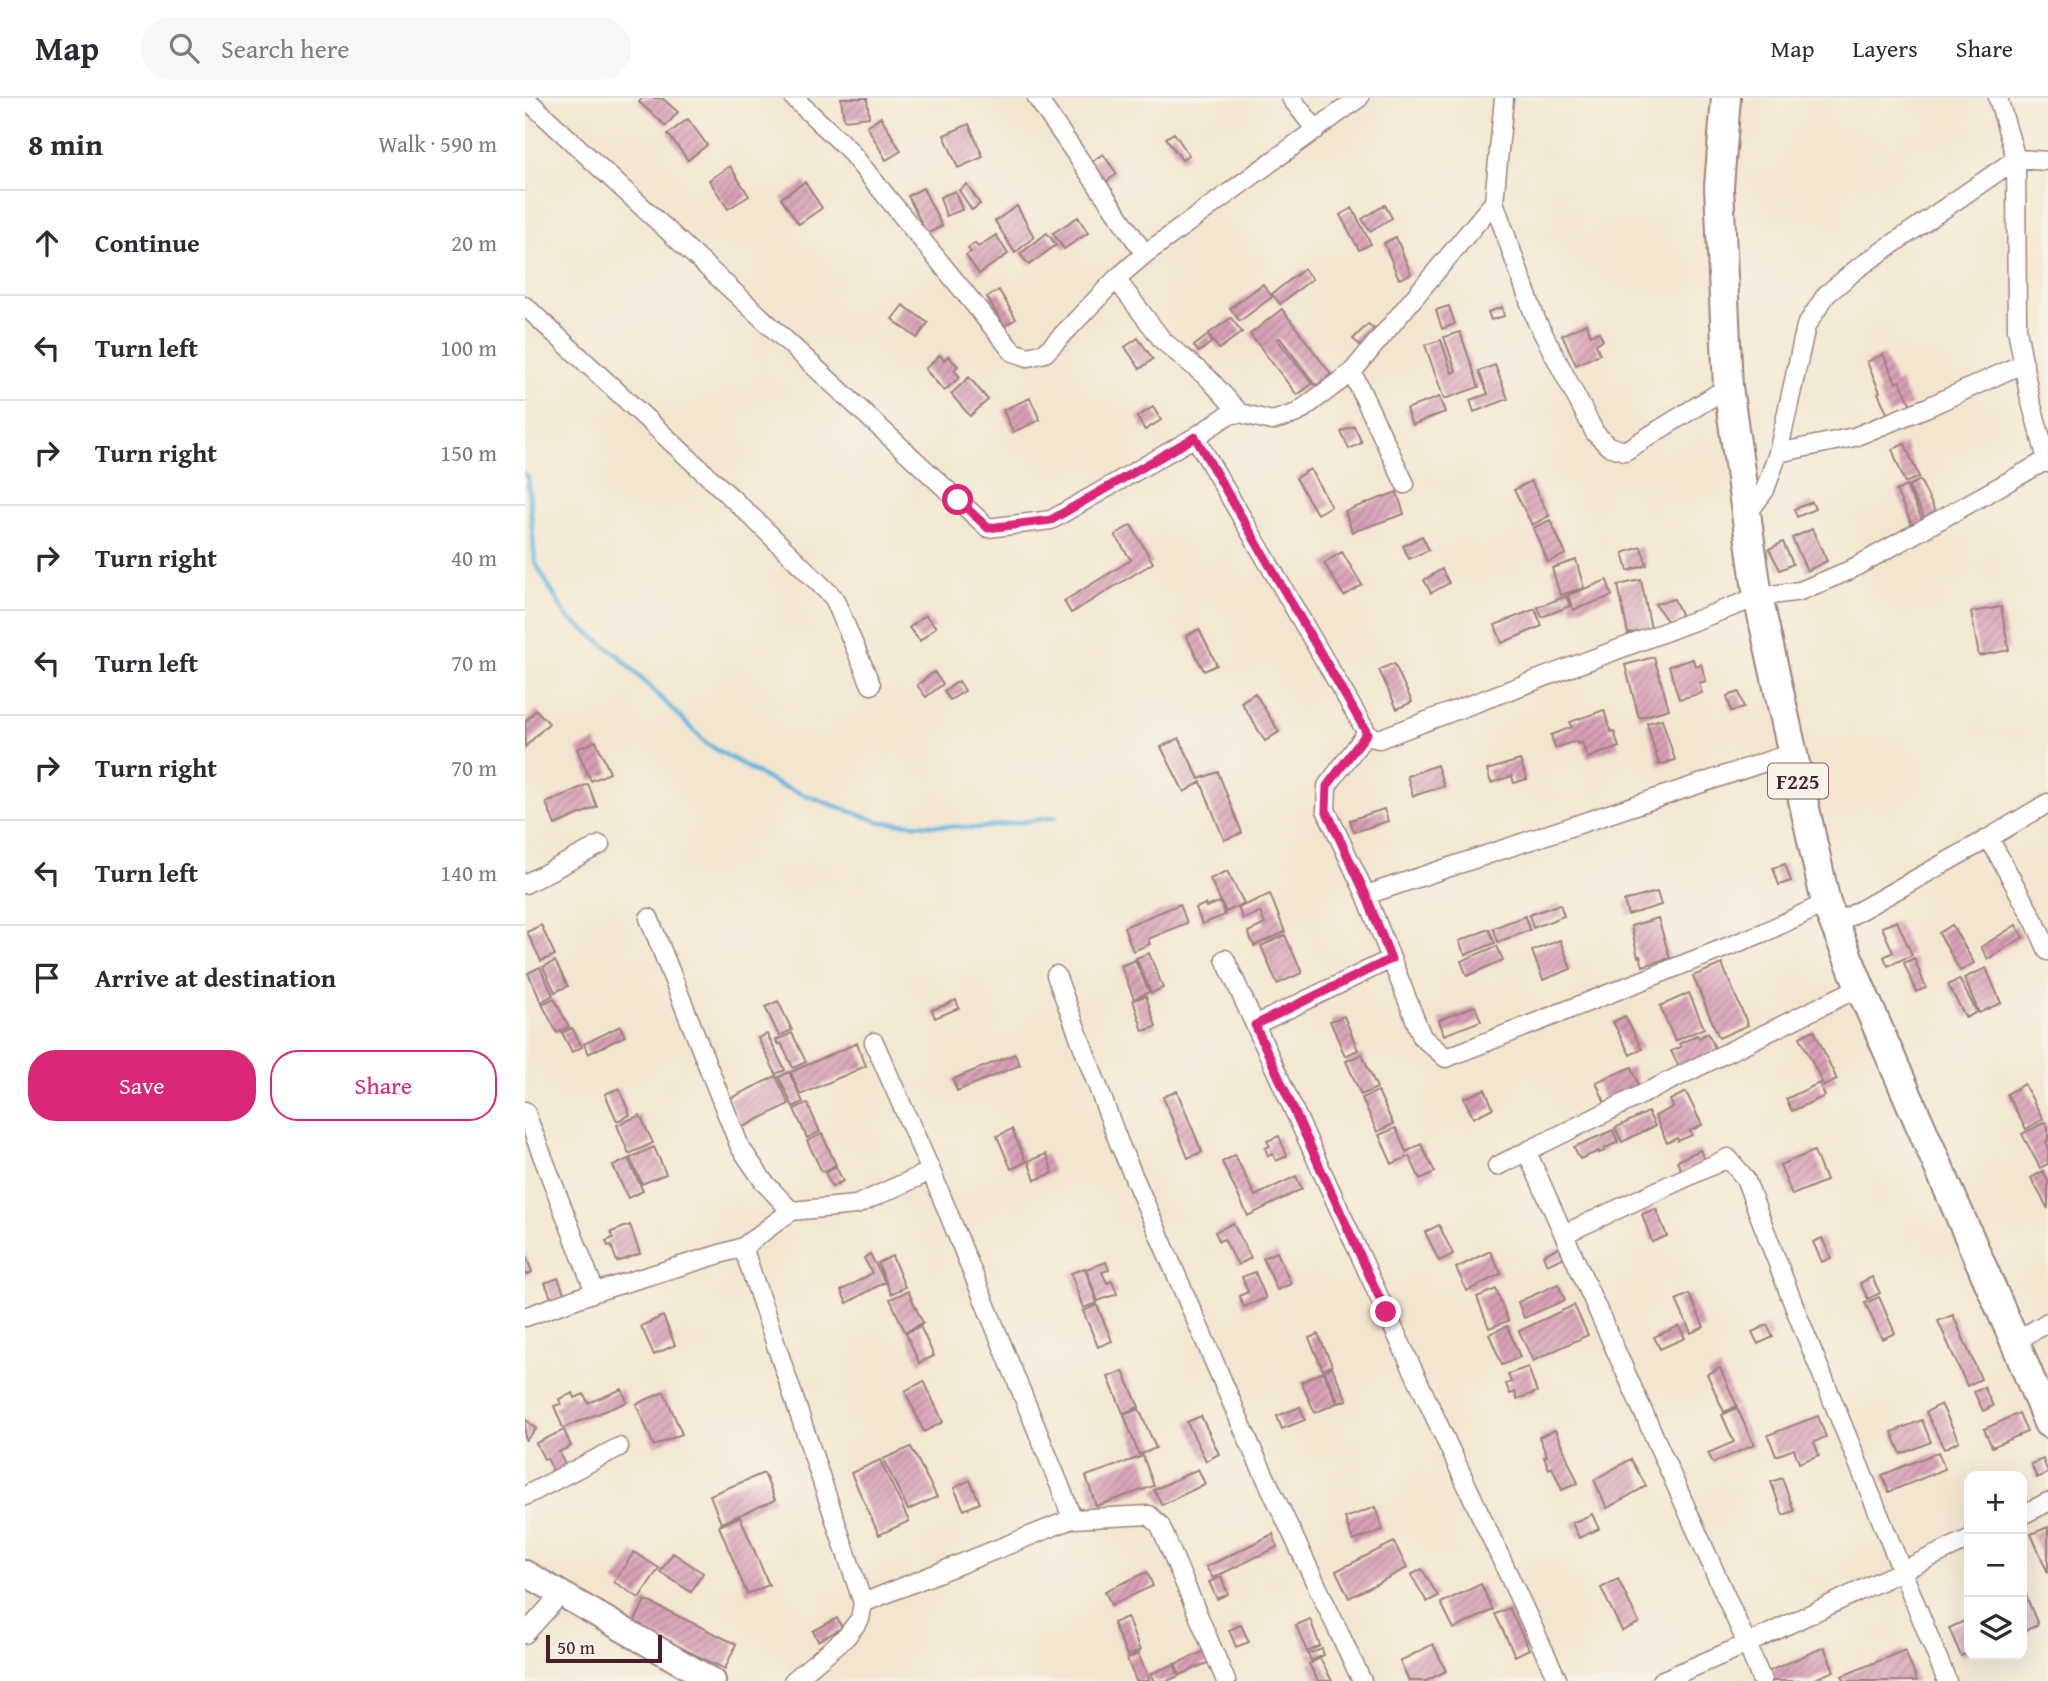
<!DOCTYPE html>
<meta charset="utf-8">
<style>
body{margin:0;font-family:"Gentium Book Plus",serif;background:#f7f7f7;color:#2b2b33}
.controls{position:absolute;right:21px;bottom:21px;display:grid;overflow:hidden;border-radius:14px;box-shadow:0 7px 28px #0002}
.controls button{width:63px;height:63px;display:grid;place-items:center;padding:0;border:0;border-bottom:2px solid #e1e1e2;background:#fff;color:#2b2b33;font:35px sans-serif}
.scale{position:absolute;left:21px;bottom:18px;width:116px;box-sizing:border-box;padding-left:7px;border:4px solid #4a1f2b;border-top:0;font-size:19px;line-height:24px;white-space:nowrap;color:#4a1f2b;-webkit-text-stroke:5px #f7f3e8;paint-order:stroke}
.stop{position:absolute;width:21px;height:21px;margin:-16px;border:5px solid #db2777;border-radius:50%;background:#fff}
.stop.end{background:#db2777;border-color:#fff;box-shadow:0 2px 7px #0008}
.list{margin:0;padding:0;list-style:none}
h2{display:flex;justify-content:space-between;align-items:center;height:91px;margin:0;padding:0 28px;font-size:30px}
h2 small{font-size:23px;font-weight:400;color:#7c7c81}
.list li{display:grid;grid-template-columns:46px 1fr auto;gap:21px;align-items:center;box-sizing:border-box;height:105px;padding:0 28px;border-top:2px solid #e1e1e2}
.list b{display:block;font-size:26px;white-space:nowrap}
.list em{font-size:23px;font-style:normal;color:#7c7c81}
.actions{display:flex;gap:14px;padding:21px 28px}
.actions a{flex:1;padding:16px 0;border:2px solid #db2777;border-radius:28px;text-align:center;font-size:24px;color:#db2777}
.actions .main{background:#db2777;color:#fff}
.icon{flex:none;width:38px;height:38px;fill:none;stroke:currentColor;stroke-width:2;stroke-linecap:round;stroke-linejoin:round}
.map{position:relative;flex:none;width:1523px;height:1583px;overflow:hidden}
header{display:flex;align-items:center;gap:42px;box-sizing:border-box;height:98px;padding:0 35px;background:#fff;border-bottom:2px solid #e1e1e2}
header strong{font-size:33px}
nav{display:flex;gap:38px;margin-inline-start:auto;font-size:24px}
.search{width:490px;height:63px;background:#f7f7f7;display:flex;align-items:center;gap:18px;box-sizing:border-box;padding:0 24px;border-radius:38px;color:#7c7c81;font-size:26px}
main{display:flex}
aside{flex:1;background:#fff}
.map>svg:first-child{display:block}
</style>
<header>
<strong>Map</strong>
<div class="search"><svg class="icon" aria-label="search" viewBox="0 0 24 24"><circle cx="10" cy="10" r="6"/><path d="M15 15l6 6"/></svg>Search here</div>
<nav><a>Map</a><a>Layers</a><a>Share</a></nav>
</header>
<main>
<aside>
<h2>8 min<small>Walk · 590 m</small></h2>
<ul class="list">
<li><svg class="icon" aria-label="ahead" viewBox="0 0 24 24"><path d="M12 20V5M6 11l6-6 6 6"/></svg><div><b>Continue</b></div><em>20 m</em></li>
<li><svg class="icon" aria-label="left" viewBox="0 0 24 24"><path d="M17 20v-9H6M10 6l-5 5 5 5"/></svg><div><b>Turn left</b></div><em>100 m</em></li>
<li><svg class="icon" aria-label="right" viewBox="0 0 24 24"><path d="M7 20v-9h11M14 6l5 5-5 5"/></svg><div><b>Turn right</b></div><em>150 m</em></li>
<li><svg class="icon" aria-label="right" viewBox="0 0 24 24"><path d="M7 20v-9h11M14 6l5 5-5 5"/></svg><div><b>Turn right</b></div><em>40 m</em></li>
<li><svg class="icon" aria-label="left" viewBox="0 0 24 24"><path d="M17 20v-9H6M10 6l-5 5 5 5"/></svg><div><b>Turn left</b></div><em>70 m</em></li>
<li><svg class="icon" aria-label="right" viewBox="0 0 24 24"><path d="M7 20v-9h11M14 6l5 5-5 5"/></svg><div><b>Turn right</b></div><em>70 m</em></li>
<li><svg class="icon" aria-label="left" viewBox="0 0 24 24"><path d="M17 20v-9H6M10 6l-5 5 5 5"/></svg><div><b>Turn left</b></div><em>140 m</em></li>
<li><svg class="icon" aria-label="arrive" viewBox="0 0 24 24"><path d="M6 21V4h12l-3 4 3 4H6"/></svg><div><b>Arrive at destination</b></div></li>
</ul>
<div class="actions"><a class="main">Save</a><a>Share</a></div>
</aside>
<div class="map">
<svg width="1523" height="1583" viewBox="0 0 1523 1583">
<defs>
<pattern id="building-hatch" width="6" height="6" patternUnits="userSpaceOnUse" patternTransform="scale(1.75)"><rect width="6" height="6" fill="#d89fb6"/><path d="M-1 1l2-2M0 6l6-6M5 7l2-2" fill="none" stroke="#b18194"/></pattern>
</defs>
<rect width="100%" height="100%" fill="#f7f3e8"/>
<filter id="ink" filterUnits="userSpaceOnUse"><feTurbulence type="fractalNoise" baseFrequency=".0143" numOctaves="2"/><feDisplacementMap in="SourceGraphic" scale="14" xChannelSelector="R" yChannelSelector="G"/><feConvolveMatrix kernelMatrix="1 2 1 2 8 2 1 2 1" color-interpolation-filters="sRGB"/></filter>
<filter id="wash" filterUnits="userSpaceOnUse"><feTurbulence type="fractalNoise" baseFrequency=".00686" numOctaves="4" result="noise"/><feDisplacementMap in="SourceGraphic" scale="28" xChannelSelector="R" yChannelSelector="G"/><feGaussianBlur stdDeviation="1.57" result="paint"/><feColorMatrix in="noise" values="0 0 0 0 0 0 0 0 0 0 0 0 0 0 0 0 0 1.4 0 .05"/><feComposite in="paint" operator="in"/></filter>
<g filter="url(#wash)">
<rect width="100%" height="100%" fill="#f3e6cf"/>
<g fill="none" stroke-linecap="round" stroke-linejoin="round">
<!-- stream -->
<path stroke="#62b6de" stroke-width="4.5" d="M0 376 3 380 10 464 41 518 93 557 182 646 253 687 355 724 454 730 531 719"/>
</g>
<g id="blocks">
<!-- building -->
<path fill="url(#building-hatch)" d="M117 0H137L153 14 141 28 114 4Z
M316 0H342L344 19 319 22Z
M356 19 376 53 361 62 342 28Z
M163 21 182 47 163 62 143 36Z
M444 26 458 59 433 70 419 37Z
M649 35 664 57 657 62 641 40Z
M578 56 592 76 579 85 565 65Z
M205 68 224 98 203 111 184 82Z
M280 84 297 110 274 126 256 100Z
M442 86 455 106 447 112 434 92Z
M398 90 417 128 402 136 383 98Z
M430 93 437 112 421 118 415 99Z
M860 107 867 120 845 133 837 121Z
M492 108 509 139 490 155 470 123Z
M827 110 846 146 834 152 815 117Z
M553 119 563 135 539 151 528 135Z
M522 135 531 147 504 167 495 156Z
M471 137 483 156 454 176 441 157 446 154 443 150 450 145 453 149Z
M871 139 886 176 874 181 859 145Z
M779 171 787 181 755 206 747 196Z
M738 186 747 199 715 223 705 210Z
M474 192 491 221 479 228 462 199Z
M378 207 403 225 392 240 367 221Z
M924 208 930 226 917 231 911 212Z
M977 209 979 218 966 222 963 214Z
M757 211 806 276 791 288 755 240 752 241 787 286 772 297 725 236Z
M706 220 717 234 694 251 683 236Z
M843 226 852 234 837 249 828 241Z
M1061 226 1066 237 1074 234 1078 242 1071 246 1075 256 1051 267 1037 237Z
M935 234 954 289 919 301 900 247 916 242 927 275 931 273 919 239Z
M683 237 687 244 674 254 669 248Z
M613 240 628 261 615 271 600 249Z
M1358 256 1371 285 1375 283 1386 307 1363 317 1353 295 1355 294 1342 264Z
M415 257 419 262 423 258 433 268 429 272 435 279 419 293 400 271Z
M970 267 983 301 949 314 945 302 963 296 954 273Z
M444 279 463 302 445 318 426 296Z
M914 299 920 314 887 327 881 311Z
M505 300 515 322 488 334 478 312Z
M628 309 636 322 620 332 612 319Z
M829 328 837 345 824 351 816 334Z
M1380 346 1394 379 1380 385 1367 351Z
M785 371 806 408 792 416 771 380Z
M1395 382 1413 419 1402 425 1383 388Z
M1006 383 1024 418 1007 427 989 392Z
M1381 388 1399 425 1389 430 1371 393Z
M872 394 879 416 827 434 820 413Z
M1287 404 1290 411 1272 419 1269 411Z
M1025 422 1041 456 1023 464 1008 430Z
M606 427 628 465 546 515 539 503 606 462 590 437Z
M1287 431 1302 463 1282 473 1267 440Z
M897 438 904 452 884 461 878 448Z
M1258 444 1268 466 1255 472 1244 451Z
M1116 449 1122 467 1103 473 1098 455Z
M817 454 837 487 819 498 799 465Z
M1051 462 1059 490 1035 497 1027 470Z
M917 471 924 485 906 495 899 482Z
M1082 482 1087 498 1048 512 1043 497Z
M1116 482 1126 531 1103 536 1093 487Z
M1041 498 1045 508 1017 519 1013 509Z
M1149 501 1156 516 1148 531 1130 506Z
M1476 509 1484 552 1454 558 1446 514Z
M1010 511 1017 528 977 545 970 527Z
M400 517 411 529 395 543 384 530Z
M674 531 692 567 679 573 661 538Z
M1129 559 1144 611 1114 620 1100 567Z
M1168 561 1170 568 1176 566 1181 583 1174 585 1177 595 1154 601 1144 568Z
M869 565 887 604 872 611 854 572Z
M409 574 418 586 401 599 392 587Z
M434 583 440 593 425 602 419 593Z
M1214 594 1219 610 1206 613 1202 598Z
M730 595 754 634 740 643 716 604Z
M11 612 24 625 0 649V624Z
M1079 612 1086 634 1089 633 1094 649 1062 660 1057 644 1052 646 1051 643 1030 650 1026 637 1047 629 1045 624Z
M1137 621 1150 662 1134 667 1122 625Z
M654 640 674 681 693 674 717 735 699 742 676 684 659 694 636 649Z
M71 643 85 675 66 683 52 651Z
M995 662 1002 681 989 685 987 678 966 685 962 672Z
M912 667 919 688 888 698 882 678Z
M63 686 72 709 30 727 21 705Z
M859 711 863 723 829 734 825 722Z
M1260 766 1266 783 1254 787 1248 770Z
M702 773 719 805 701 814 685 781Z
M1132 794 1136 807 1103 817 1099 803Z
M745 796 760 834 729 848 723 834 740 826 735 814 718 821 713 810Z
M695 804 700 817 677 826 671 810 680 806 681 809Z
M655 806 662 825 623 841 625 846 608 853 599 829Z
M1035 806 1039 818 1008 830 1004 817Z
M1000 818 1005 832 973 844 968 830Z
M1133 820 1145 860 1118 868 1115 858 1113 859 1106 828Z
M1372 823 1387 857 1363 868 1359 859 1368 854 1357 829Z
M16 827 30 857 16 863 2 834Z
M1427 827 1449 865 1435 873 1414 835Z
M1491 827 1498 839 1463 861 1456 849Z
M964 831 970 845 940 857 934 843Z
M760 837 777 875 752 886 736 848Z
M1035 842 1046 871 1018 882 1007 853Z
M972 848 978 862 942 878 936 863Z
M624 855 638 890 626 895 611 860Z
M1389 860 1401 890 1391 894 1379 865Z
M610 862 624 894 609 901 596 868Z
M30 863 43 888 30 894 18 869Z
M1197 866 1223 927 1194 940 1168 878Z
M15 869 28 897 16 904 3 875Z
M1461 870 1476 905 1454 915 1439 880Z
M1434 881 1452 914 1441 920 1423 887Z
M1164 895 1179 930 1150 943 1135 908Z
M621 898 631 929 618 933 608 902Z
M29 900 44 929 32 935 17 906Z
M431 902 434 910 410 920 407 912Z
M253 903 267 932 254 938 240 909Z
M950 908 956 923 919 937 914 922Z
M819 918 833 952 820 958 805 923Z
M1100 918 1117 951 1105 957 1088 924Z
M95 928 100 938 63 956 59 946Z
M47 930 57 949 47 954 37 935Z
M1289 932 1312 982 1299 988 1275 939Z
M267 935 281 964 268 970 256 945 253 947 251 942Z
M1183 935 1191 952 1154 969 1146 953 1156 949 1154 946 1172 937 1174 940Z
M242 936 260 972 251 976 233 940Z
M332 945 341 968 275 997 266 974Z
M490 956 495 967 432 993 428 981Z
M837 956 852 990 836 997 821 963Z
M1107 969 1115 991 1080 1005 1071 984Z
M264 974 278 1004 268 1009 254 979Z
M251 978 264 1006 218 1029 204 1001Z
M1294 985 1300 998 1267 1013 1261 1001Z
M1499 986 1518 1021 1501 1031 1482 996Z
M94 990 105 1017 92 1023 80 996Z
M960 991 968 1010 948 1020 939 1000Z
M652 993 677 1054 663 1060 638 999Z
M853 993 868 1026 852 1034 837 1000Z
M1161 994 1177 1027 1165 1033 1167 1037 1153 1043 1152 1040 1142 1045 1130 1018 1148 1009 1145 1002Z
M282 1005 295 1034 282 1040 269 1011Z
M1123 1014 1130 1028 1097 1044 1090 1030Z
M115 1017 128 1045 104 1056 92 1027Z
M1520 1024 1523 1029V1043L1521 1044 1523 1048V1066L1515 1070 1497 1036Z
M871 1030 881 1054 896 1046 910 1074 895 1081 884 1058 867 1066 854 1037Z
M487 1031 501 1064 486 1071 472 1038Z
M1088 1032 1093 1044 1079 1051 1080 1053 1074 1055V1053L1055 1061 1049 1049Z
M297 1036 311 1067 297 1074 282 1043Z
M754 1038 762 1058 751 1063 748 1056 743 1058 740 1050 745 1048 742 1043Z
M129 1049 141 1076 117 1086 105 1060Z
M1175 1052 1180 1062 1157 1074 1152 1063Z
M1289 1053 1301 1083 1267 1097 1255 1067Z
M521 1056 528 1075 510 1082 503 1063Z
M710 1057 730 1098 771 1078 777 1091 723 1118 697 1064Z
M103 1061 118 1093 103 1100 88 1068Z
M311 1069 318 1083 307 1089 300 1075Z
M1518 1073 1523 1083V1111L1506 1080Z
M1131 1111 1142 1138 1127 1144 1117 1116Z
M708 1125 726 1160 713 1167 699 1141 694 1143 690 1134Z
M105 1127 115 1156 92 1164 86 1147 83 1148 81 1143 88 1140 86 1134Z
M914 1127 928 1156 914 1163 900 1134Z
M1297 1140 1306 1160 1297 1164 1288 1144Z
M1034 1149 1039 1159 1022 1167 1018 1157Z
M965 1153 976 1176 942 1193 931 1170Z
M0 1154 7 1174 0 1177Z
M752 1154 766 1186 752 1192 738 1160Z
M345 1156 360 1184 322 1205 316 1193 347 1175 339 1160Z
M367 1158 380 1189 366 1196 353 1165Z
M581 1164 584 1172 577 1174 582 1185 587 1183 592 1196 573 1203 561 1171Z
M560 1170 572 1205 558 1210 546 1175Z
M730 1174 741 1200 719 1209 714 1198 723 1194 717 1179Z
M1347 1179 1355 1195 1343 1201 1335 1185Z
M33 1180 40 1197 27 1202 20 1185Z
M1033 1186 1040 1202 999 1220 993 1204Z
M971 1191 983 1223 964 1230 952 1199Z
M383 1193 398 1225 380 1234 365 1201Z
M1164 1196 1179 1229 1166 1235 1151 1202Z
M1354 1199 1370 1235 1357 1241 1340 1205Z
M572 1207 587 1243 573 1249 558 1213Z
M1049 1207 1063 1237 1008 1263 994 1233Z
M1428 1217 1456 1281 1442 1288 1413 1223Z
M138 1218 150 1247 129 1257 116 1228Z
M1242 1227 1248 1239 1233 1246 1227 1234Z
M395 1228 409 1258 394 1265 381 1235Z
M982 1228 995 1259 977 1267 964 1236Z
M1154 1228 1160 1240 1135 1251 1129 1239Z
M793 1236 807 1267 798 1272 784 1240Z
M807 1269 822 1302 814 1305 799 1272Z
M1003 1269 1012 1294 992 1301 990 1294 985 1296 981 1286 986 1284 983 1276Z
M1195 1270 1212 1308 1199 1314 1182 1276Z
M598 1273 614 1309 598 1315 583 1279Z
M798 1274 812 1305 790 1315 776 1284Z
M399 1283 418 1324 399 1334 380 1293Z
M1459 1289 1468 1308 1458 1313 1449 1294Z
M97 1291 102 1304 38 1330 29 1308 36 1306 34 1301 48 1295 50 1300 59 1296 63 1305Z
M139 1294 157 1336 129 1348 111 1306Z
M1416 1306 1434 1343 1419 1351 1401 1314Z
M775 1309 780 1322 757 1331 752 1318Z
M1212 1310 1229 1347 1188 1365 1183 1355 1209 1344 1197 1317Z
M614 1311 631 1350 614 1357 599 1317Z
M1494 1315 1502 1334 1467 1349 1459 1331Z
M676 1318 694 1356 681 1363 662 1324Z
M1293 1318 1301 1339 1289 1344 1294 1357 1274 1365 1269 1351 1251 1358 1243 1337Z
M0 1321 11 1331 1 1342 0 1341Z
M1397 1322 1406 1344 1376 1356 1367 1334Z
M39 1332 46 1348 34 1354 43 1373 30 1384 25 1374 28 1373 22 1360 19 1361 11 1345Z
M1030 1332 1053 1385 1037 1392 1027 1369 1024 1371 1019 1359 1022 1358 1014 1339Z
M386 1349 412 1399 383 1412 358 1361Z
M1413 1354 1420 1371 1364 1394 1357 1377Z
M618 1358 629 1388 571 1408 561 1378Z
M1106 1361 1121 1388 1082 1410 1069 1382Z
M1518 1361 1523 1375 1512 1380 1506 1366Z
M355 1362 384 1423 354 1437 326 1375Z
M673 1371 680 1386 637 1407 629 1392Z
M239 1375 250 1402 196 1425 185 1397Z
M1257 1380 1269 1413 1258 1417 1246 1384Z
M445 1382 455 1405 439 1412 429 1390Z
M850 1409 858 1432 828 1443 820 1420Z
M1067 1416 1074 1431 1054 1440 1047 1425Z
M215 1419 244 1487 222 1496 194 1428Z
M1523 1429V1475L1506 1436Z
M748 1436 752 1449 688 1480 681 1469Z
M869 1444 882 1470 824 1500 811 1473Z
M109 1454 134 1470 114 1500 89 1484Z
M148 1455 178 1475 166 1494 135 1474Z
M897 1471 913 1498 902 1504 886 1477Z
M622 1474 628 1488 586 1507 580 1493Z
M696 1479 703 1496 692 1501 684 1484Z
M1093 1481 1114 1525 1097 1533 1076 1490Z
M956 1486 968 1512 929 1531 916 1505Z
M1500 1495 1513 1527 1497 1534V1496Z
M120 1502 211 1546 200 1571 108 1527Z
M984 1510 1004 1551 990 1558 970 1516Z
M602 1519 615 1553 602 1558 588 1525Z
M312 1520 317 1530 293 1543 288 1533Z
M785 1521 795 1548 782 1554 771 1527Z
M1444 1521V1555L1436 1558 1424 1530Z
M716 1527 724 1544 711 1549 704 1532Z
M908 1546 921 1573 901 1583H884L875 1563Z
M1299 1549 1309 1573 1285 1583H1246L1242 1574Z
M797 1551 799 1557 786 1563 783 1556Z
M682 1552 687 1563 655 1577 650 1566Z
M1380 1552 1392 1583H1320L1317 1578Z
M613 1556 625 1583H611L602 1561Z
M795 1560 807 1583H793L784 1566Z
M649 1566 654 1578 642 1583H629L625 1576Z"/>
</g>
</g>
<g filter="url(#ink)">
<use href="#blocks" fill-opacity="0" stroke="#9e827d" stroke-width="2"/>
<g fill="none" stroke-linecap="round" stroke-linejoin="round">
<defs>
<path id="street" d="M0 0 463 430 526 422 670 339 703 317 715 315 747 323 772 315 827 274 969 104
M269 0 322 50 488 254 503 259 520 255 591 181 620 156 834 0
M512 0 620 156
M766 0 791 32
M979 0 969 104 1011 222 1070 335 1083 348 1100 353 1203 289
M1473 0 1491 61 1492 231 1505 301 1523 365
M591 181 638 243 683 280 715 315
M0 208 226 418 309 500 346 587
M827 274 880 386
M670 339 842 635 846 639 854 641 1233 499 1275 493 1323 473 1522 362
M1253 355 1329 339 1403 309 1499 265
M1221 418 1240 392 1253 355 1281 228 1301 197 1333 170 1491 61 1523 63
M842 635 802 688 801 712 841 797 897 939 921 960 1240 834 1301 805
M1464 740 1511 826 1523 853
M0 786 75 747
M841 797 1267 655
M124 820 215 1049 239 1084 266 1113
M1309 827 1464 740 1523 705
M700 861 861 1214 1033 1583
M531 877 594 1045 727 1351 837 1583
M730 927 866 861
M349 944 406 1073 539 1398 547 1421
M0 1013 70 1194
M1002 1054 1222 1546 1237 1583
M972 1068 1335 889
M1039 1136 1203 1060 1220 1080 1273 1218 1422 1583
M218 1149 338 1505 335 1521 321 1539 268 1583
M0 1219 70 1194 218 1149 266 1113 331 1107 406 1073
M1490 1244 1523 1224
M0 1398 94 1349
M1497 1417 1523 1404
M338 1505 547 1421 624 1417 635 1427 701 1583
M0 1536 36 1496
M1136 1583 1222 1546 1444 1441"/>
<path id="secondary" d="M0 1475 188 1583"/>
<path id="primary" d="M1201 0 1194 89 1203 289 1233 499 1301 805 1335 889 1490 1244 1523 1325"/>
</defs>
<!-- street casing -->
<use href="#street" stroke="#9e827d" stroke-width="21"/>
<!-- secondary casing -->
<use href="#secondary" stroke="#9e827d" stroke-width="28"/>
<!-- primary casing -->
<use href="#primary" stroke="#9e827d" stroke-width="32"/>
<!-- street -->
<use href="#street" stroke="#fff" stroke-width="18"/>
<!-- secondary -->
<use href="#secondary" stroke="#fff" stroke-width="24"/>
<!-- primary -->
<use href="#primary" stroke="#fff" stroke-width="28"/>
</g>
</g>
<g fill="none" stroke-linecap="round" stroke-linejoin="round" filter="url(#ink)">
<!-- route -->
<path stroke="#db2777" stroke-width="9" d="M433 402 463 430 526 422 670 339 842 635 802 688 801 712 841 797 866 861 730 927 861 1214"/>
</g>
<g text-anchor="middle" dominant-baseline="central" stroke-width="6" stroke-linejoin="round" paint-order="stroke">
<!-- shield labels -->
<rect fill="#f7f3e8" stroke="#7e5f64" stroke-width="2" x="1243" y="665.5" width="60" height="35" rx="5"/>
<g font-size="21" font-weight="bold" fill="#4a1f2b">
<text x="1273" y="683">F225</text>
</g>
</g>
</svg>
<div class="controls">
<button>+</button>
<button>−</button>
<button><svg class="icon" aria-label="layers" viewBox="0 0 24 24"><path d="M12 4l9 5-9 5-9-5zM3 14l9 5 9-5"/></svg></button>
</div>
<div class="scale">50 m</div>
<div class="stop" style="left:433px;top:402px"></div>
<div class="stop end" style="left:861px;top:1214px"></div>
</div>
</main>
